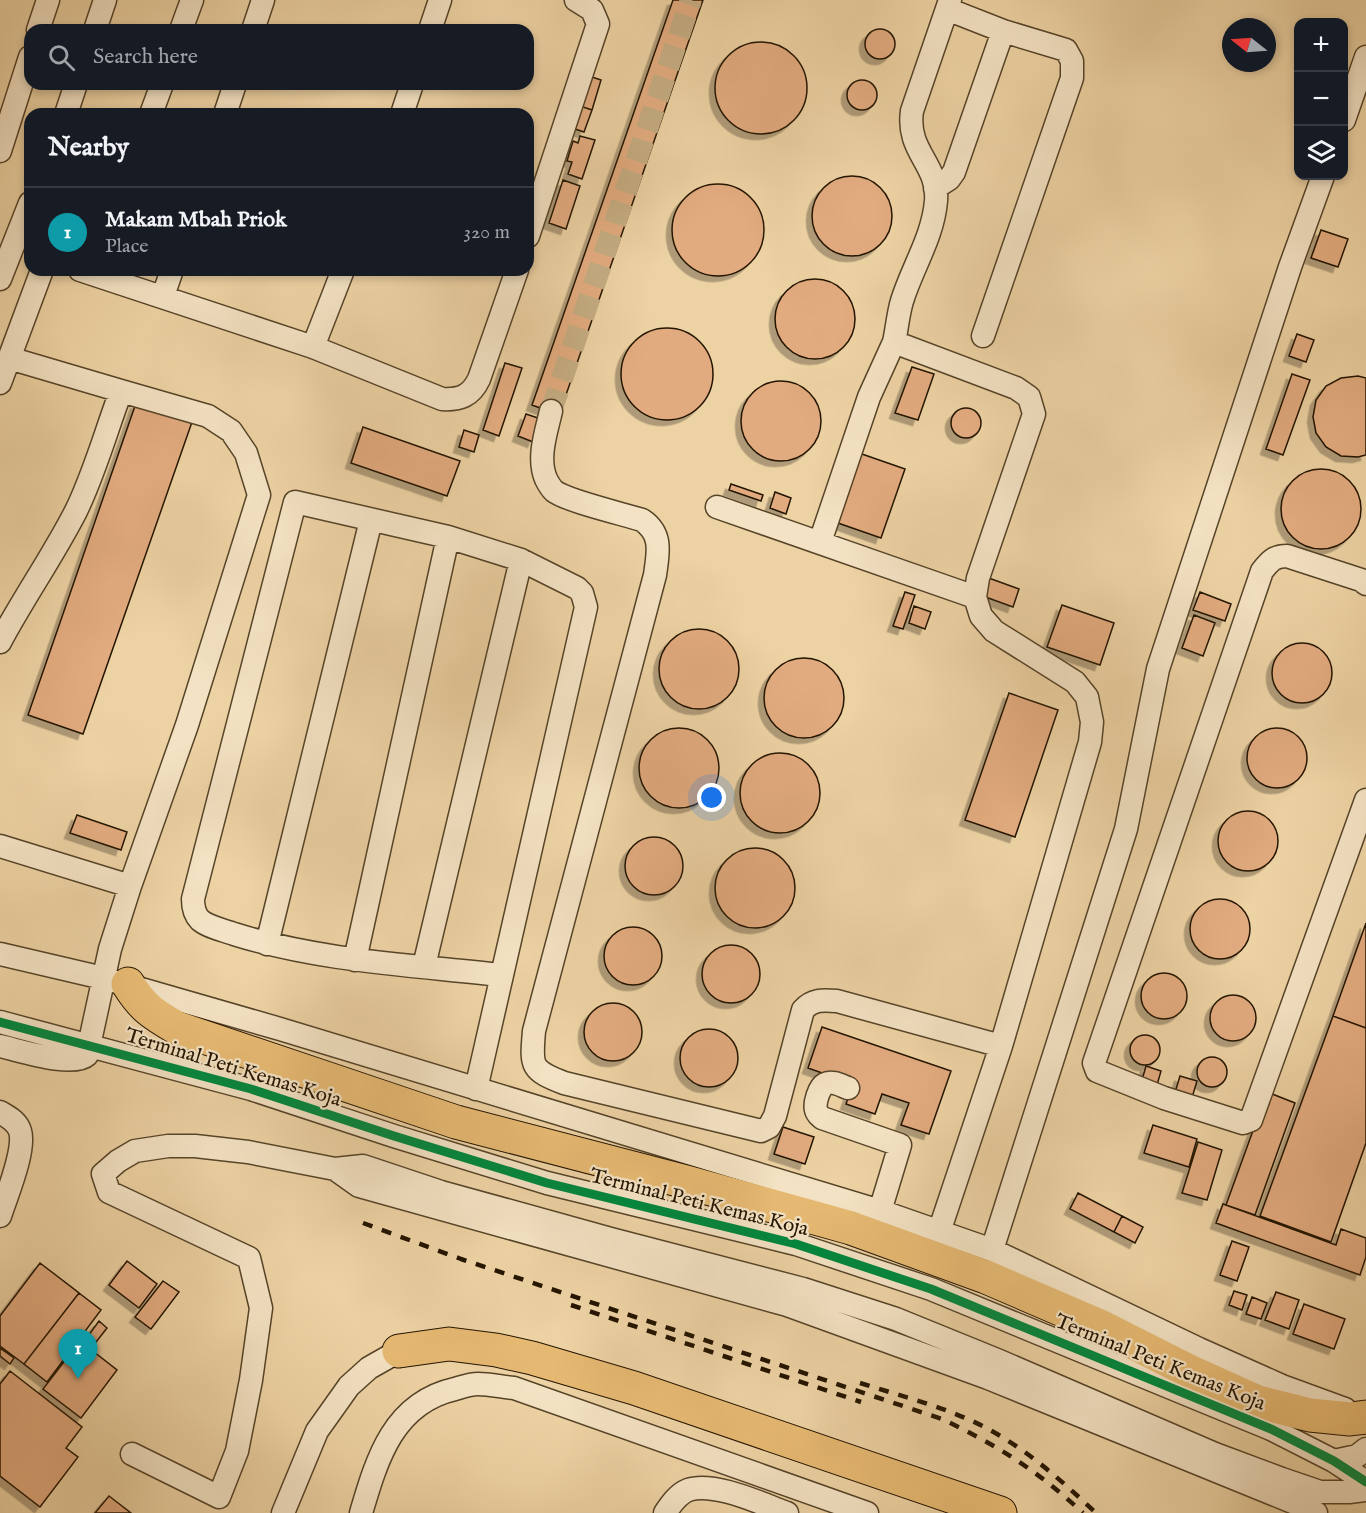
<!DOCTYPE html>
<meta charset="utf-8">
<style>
body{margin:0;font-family:"IM FELL English",serif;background:#242831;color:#f1f3f6}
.controls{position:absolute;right:18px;top:18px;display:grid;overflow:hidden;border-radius:12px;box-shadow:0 3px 9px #0003}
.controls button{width:54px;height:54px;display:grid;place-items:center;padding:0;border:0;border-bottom:2px solid #363941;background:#171b24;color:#f1f3f6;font:30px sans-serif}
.compass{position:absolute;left:1222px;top:18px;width:54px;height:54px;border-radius:50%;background:#171b24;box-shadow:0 3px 9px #0003;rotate:287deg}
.you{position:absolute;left:712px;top:798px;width:21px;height:21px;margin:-15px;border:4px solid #fff;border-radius:50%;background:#1a73e8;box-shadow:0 0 0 9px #1a73e833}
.badge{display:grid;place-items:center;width:39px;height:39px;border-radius:50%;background:#c59692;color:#fff;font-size:20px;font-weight:700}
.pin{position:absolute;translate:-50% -50px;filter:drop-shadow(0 2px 3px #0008)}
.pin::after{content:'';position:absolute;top:32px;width:21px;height:18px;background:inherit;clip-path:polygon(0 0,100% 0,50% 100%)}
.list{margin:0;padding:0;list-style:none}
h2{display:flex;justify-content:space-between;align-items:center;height:78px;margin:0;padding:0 24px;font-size:26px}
h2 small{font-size:20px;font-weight:400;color:#9ea1a6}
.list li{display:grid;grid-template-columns:39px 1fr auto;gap:18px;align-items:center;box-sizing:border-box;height:90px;padding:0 24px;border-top:2px solid #363941}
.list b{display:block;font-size:22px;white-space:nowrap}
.list p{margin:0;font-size:20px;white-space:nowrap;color:#9ea1a6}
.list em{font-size:20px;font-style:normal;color:#9ea1a6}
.icon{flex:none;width:33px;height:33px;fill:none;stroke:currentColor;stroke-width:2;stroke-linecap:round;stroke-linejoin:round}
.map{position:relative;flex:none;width:1366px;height:1513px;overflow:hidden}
.search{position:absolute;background:#171b24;box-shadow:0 3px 9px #0003;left:24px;top:24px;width:510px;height:66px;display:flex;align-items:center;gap:15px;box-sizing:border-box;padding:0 21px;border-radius:18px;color:#9ea1a6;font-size:22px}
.panel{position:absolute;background:#171b24;box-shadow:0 3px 9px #0003;left:24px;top:108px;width:510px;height:168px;border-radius:18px}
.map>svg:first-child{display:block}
</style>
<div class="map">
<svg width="1366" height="1513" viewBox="0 0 1366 1513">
<defs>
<filter id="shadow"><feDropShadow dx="-5.5" dy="5.5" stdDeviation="0" flood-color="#0004"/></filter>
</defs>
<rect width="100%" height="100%" fill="#edd2a3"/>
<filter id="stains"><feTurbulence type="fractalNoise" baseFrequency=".00333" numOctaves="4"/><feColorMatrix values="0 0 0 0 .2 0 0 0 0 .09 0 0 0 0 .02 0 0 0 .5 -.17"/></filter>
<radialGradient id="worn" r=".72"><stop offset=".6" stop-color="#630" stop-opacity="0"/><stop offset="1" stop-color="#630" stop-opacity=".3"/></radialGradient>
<!-- building -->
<path fill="#e2ab7f" stroke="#241400" stroke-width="1.5" filter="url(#shadow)" d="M673 0H703L559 415 532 405Z
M865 44a15 15 0 1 1 30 0a15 15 0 1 1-30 0Z
M715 88a46 46 0 1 1 92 0a46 46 0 1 1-92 0Z
M586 75 601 80 592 110 577 105Z
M847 95a15 15 0 1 1 30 0a15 15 0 1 1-30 0Z
M577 105 592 110 584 132 569 127Z
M580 136 595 140 582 179 568 174 572 162 567 161 573 141 578 143Z
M812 216a40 40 0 1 1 80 0a40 40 0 1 1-80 0Z
M563 180 580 186 566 229 549 223Z
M672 230a46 46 0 1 1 92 0a46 46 0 1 1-92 0Z
M1321 230 1348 239 1338 267 1311 258Z
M775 319a40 40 0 1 1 80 0a40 40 0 1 1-80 0Z
M621 374a46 46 0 1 1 92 0a46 46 0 1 1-92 0Z
M1297 334 1314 340 1306 362 1289 356Z
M505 363 522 368 499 436 483 430Z
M912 367 934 374 918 420 895 413Z
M1292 374 1310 380 1283 455 1266 449Z
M1358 376 1366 378V455L1358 457 1341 456 1326 447 1316 433 1313 417 1316 400 1326 386 1341 378Z
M741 421a40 40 0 1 1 80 0a40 40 0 1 1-80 0Z
M136 403 192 422 83 734 28 715Z
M951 423a15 15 0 1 1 30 0a15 15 0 1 1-30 0Z
M526 414 541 419 533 442 518 436Z
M363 427 460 461 447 496 351 463Z
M464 430 479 435 474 452 459 447Z
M859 453 905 469 881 538 835 522Z
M1281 509a40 40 0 1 1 80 0a40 40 0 1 1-80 0Z
M731 484 763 495 761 501 729 490Z
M775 492 791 498 786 514 770 508Z
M986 577 1019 589 1013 607 980 595Z
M905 592 915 595 903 629 893 626Z
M1200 592 1231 604 1225 621 1193 610Z
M1062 605 1114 623 1100 665 1047 647Z
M914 606 931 612 925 629 909 623Z
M1194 615 1215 623 1203 656 1182 648Z
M659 669a40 40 0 1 1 80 0a40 40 0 1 1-80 0Z
M1272 673a30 30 0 1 1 60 0a30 30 0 1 1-60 0Z
M764 698a40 40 0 1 1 80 0a40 40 0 1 1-80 0Z
M1009 693 1058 710 1015 837 965 820Z
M639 768a40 40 0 1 1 80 0a40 40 0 1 1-80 0Z
M1247 758a30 30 0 1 1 60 0a30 30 0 1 1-60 0Z
M740 793a40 40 0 1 1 80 0a40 40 0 1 1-80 0Z
M1218 841a30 30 0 1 1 60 0a30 30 0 1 1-60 0Z
M77 815 127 832 121 850 70 833Z
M625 866a29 29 0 1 1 58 0a29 29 0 1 1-58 0Z
M715 888a40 40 0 1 1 80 0a40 40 0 1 1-80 0Z
M1190 929a30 30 0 1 1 60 0a30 30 0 1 1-60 0Z
M1366 923V1028L1333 1016Z
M604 956a29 29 0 1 1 58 0a29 29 0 1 1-58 0Z
M702 974a29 29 0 1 1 58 0a29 29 0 1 1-58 0Z
M1141 996a23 23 0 1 1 46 0a23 23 0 1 1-46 0Z
M1210 1018a23 23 0 1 1 46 0a23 23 0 1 1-46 0Z
M584 1032a29 29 0 1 1 58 0a29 29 0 1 1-58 0Z
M1333 1016 1366 1028V1143L1331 1242 1260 1216Z
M822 1027 951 1071 929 1134 901 1125 909 1103 882 1094 875 1114 846 1104 853 1084 808 1068Z
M680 1058a29 29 0 1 1 58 0a29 29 0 1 1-58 0Z
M1130 1050a15 15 0 1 1 30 0a15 15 0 1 1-30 0Z
M1197 1072a15 15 0 1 1 30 0a15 15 0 1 1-30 0Z
M1146 1066 1161 1071 1155 1092 1140 1087Z
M1180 1076 1197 1081 1191 1101 1174 1096Z
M1267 1092 1295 1103 1255 1215 1226 1205Z
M1153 1125 1197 1139 1189 1167 1144 1153Z
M783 1127 814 1137 805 1164 774 1154Z
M1198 1142 1222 1150 1207 1200 1182 1193Z
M1078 1193 1122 1216 1114 1232 1070 1209Z
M1223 1204 1336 1245 1341 1229 1366 1238V1257L1360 1275 1216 1223Z
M1122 1216 1143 1227 1135 1243 1114 1232Z
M1232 1241 1249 1247 1237 1281 1220 1275Z
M127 1261 157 1284 139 1308 109 1285Z
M40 1263 79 1293 24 1364 0 1346V1316Z
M163 1281 179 1292 151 1329 135 1317Z
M1234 1291 1247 1295 1242 1310 1229 1305Z
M1276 1292 1299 1300 1289 1329 1265 1320Z
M79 1293 101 1310 47 1382 24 1364Z
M1252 1297 1267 1303 1261 1319 1246 1314Z
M1304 1304 1345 1319 1334 1349 1293 1334Z
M99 1321 107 1328 93 1346 85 1340Z
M80 1341 117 1370 81 1418 43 1389Z
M0 1348 14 1358 10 1364 0 1356Z
M10 1371 82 1427 66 1448 78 1457 40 1507 0 1476V1384Z
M109 1496 131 1513H95Z"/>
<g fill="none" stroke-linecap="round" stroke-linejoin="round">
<!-- minor-tunnel -->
<path stroke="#c5ac82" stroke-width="22" stroke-dasharray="22 11" stroke-linecap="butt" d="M551 411 691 0"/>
<defs>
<path id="minor" d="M38 30 48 0
M95 30 105 0
M181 30 192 0
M253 30 263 0
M430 30 440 0
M66 114 76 84
M151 114 162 84
M225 114 235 84
M402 114 412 84
M1344 120 1366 57
M0 151 30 57
M935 188 949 179 954 172 1003 31 947 9
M528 236 598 24 592 10 576 0
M80 270 313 347 442 399C460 400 471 396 479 379L517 270
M0 279 30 203
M163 296 172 270
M983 336 1072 78V61L1066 50 1003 31
M313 347 343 270
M0 383 42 270
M551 411C546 433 537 458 546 479 548 483 551 488 554 491 567 501 623 514 642 520 663 534 658 553 655 575L534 1031C531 1066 530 1070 564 1083L761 1131 769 1127 775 1116 803 1010C813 999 823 1000 837 1001L1001 1046
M717 507 975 597
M820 542 869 397 894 342
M1366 584 1361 580 1287 556C1274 556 1270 561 1262 571L1094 1063 1097 1071 1164 1098 1243 1123 1251 1120 1366 800
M0 642C24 597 53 556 76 511 95 472 106 431 121 391L9 358
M0 846 130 886
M267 944 371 520
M0 954 103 978 280 1029 880 1211 992 1250 1199 1349 1282 1386 1345 1409
M355 960 448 537
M424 966 521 560
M0 1022 251 1089 394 1136 547 1183 796 1244 931 1289 1271 1429 1334 1461 1366 1482
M0 1046C19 1050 73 1068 87 1055L110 949 130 886 187 725 259 495 246 453 231 431 208 416 121 391
M848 1088C842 1086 832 1080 825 1084 819 1087 814 1104 816 1110 817 1114 819 1115 822 1118L900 1145 880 1211
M476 1089 586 607 582 593 577 588 521 560 448 537 295 502 193 899C193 906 194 914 200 920 208 927 223 930 234 934 320 961 412 965 501 975
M0 1112C8 1117 17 1121 20 1131 26 1150 6 1197 0 1216
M335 1169 359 1186 787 1305 988 1378 1295 1503 1316 1513
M939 1232 1001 1046 1090 742 1092 722 1087 697 1075 682 994 631 981 616 975 597 978 578 1034 414 1029 397 1016 388 894 342C897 329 898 314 902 301 912 268 933 237 936 201 939 164 906 152 912 111L950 0
M992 1250 1126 829 1158 669 1290 267 1323 176
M132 1454 219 1497 237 1451 251 1380 261 1308 249 1258 109 1192 103 1174 118 1161 135 1151 168 1146H195L248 1152 335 1169 363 1166 441 1192 611 1239 803 1289 896 1319 997 1360 1215 1454 1282 1479 1320 1492H1349L1366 1490
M1334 1461 1357 1456 1366 1449
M283 1513 317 1431 349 1386 369 1368 399 1351
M361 1513C377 1459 393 1403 455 1389 462 1387 470 1384 478 1384 490 1384 502 1387 514 1388L867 1513
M665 1513C671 1504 678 1494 688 1490 714 1481 762 1504 787 1513"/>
<path id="highway" d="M128 984C143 1008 153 1014 177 1028L456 1122 686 1182 851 1228 986 1277 1102 1327 1189 1371 1258 1402 1310 1415 1350 1419 1366 1417
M399 1351 449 1344 496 1350 532 1358 634 1388 1000 1513"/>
</defs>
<!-- minor casing -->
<use href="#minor" stroke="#564429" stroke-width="25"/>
<!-- highway casing -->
<use href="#highway" stroke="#241400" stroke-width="35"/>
<!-- minor -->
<use href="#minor" stroke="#f3e2c3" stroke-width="22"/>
<!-- highway -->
<use href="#highway" stroke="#e6b972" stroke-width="33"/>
<!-- rail -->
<path stroke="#241400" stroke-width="4.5" stroke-dasharray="10 10" stroke-linecap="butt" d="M363 1223 461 1259 942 1419C997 1445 1038 1471 1083 1513
M571 1305 861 1402
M860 1383C904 1397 950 1408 990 1430 1030 1452 1063 1482 1096 1513"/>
<defs>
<path id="cycleway" d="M0 1022 251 1089 394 1136 547 1183 796 1244 931 1289 1271 1429 1334 1461 1366 1482"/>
</defs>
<!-- cycleway casing -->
<use href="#cycleway" stroke="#f3e2c3" stroke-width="13"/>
<!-- cycleway -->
<use href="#cycleway" stroke="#00873e" stroke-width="9"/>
</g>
<g text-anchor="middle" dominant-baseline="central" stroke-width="4.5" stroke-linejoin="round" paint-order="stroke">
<!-- street labels -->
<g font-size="21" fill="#241400" stroke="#f3e2c3">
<text transform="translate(233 1068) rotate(17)">Terminal Peti Kemas Koja</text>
<text transform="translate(699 1203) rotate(14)">Terminal Peti Kemas Koja</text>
<text transform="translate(1160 1363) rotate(22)">Terminal Peti Kemas Koja</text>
</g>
</g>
<rect width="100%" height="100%" filter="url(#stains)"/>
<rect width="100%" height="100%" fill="url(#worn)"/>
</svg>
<div class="controls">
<button>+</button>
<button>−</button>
<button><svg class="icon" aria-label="layers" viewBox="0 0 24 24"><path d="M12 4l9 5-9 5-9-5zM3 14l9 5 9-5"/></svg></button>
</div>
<svg class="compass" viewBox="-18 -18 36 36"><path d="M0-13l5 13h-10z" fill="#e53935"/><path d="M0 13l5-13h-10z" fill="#9ea1a6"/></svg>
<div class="you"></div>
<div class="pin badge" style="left:78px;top:1379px;background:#0f9aa8">1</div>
<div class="search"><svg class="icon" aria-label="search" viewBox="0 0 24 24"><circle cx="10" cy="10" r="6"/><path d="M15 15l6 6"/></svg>Search here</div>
<section class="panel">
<h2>Nearby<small></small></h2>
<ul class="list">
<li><span class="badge" style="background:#0f9aa8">1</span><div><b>Makam Mbah Priok</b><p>Place</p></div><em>320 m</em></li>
</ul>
</section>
</div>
